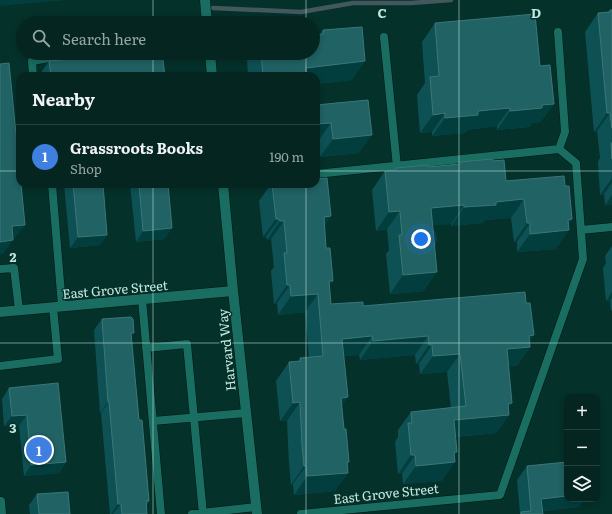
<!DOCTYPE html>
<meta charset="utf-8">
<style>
body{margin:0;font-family:Literata,serif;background:#0d2d29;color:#f1f3f6}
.controls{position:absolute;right:12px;bottom:12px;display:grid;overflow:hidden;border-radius:8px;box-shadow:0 2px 6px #0003}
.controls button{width:36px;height:36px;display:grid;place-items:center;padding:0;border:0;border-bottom:1px solid #25423e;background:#042520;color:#f1f3f6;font:20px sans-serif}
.you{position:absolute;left:421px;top:239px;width:14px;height:14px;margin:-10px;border:3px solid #fff;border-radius:50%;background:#1a73e8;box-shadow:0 0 0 6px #1a73e833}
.badge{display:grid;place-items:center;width:26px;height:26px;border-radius:50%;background:#0b8043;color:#fff;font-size:13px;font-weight:700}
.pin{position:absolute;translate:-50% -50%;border:2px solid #fff;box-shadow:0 1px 4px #0006}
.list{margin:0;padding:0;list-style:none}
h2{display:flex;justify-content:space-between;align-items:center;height:52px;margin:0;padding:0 16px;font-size:17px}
h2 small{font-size:13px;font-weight:400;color:#97a5a5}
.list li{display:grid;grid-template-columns:26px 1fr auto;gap:12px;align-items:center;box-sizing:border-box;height:64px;padding:0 16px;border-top:1px solid #25423e}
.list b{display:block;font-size:15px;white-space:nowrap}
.list p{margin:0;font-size:13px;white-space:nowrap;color:#97a5a5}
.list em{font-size:13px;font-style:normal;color:#97a5a5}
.icon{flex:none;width:22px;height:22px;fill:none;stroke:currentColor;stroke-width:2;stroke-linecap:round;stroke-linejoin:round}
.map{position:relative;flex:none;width:612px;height:514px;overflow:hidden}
.search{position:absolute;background:#042520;box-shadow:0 2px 6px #0003;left:16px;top:16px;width:304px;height:44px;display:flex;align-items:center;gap:10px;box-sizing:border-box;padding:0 14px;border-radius:22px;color:#97a5a5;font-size:15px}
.panel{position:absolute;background:#042520;box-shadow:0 2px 6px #0003;left:16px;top:72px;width:304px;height:116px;border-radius:12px}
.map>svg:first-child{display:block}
</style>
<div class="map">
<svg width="612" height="514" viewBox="0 0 612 514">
<rect width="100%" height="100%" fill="#05312b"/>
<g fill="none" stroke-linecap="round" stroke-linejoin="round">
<!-- stream -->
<path stroke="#42585d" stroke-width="4.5" d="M213 8 301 12 353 3H411L451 0"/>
<defs>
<path id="service" d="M558 32 565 132 559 149
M384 37 397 167
M33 76 32 61 79 53
M52 184 62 306
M581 230 612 227
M0 269 14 268 19 310
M142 299 161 514
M146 348 187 344 203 514
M0 366 58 359 53 307
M153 421 246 413
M1 501 2 514
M192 514 256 507
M301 514 500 495 583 259 576 163 559 149 316 174"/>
<path id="minor" d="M233 291 257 514"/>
<path id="tertiary" d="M205 0 207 23
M210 53 212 76
M0 312 233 291 223 184"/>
</defs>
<!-- service casing -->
<use href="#service" stroke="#011713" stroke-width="9"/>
<!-- minor casing -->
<use href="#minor" stroke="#011713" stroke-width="11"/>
<!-- tertiary casing -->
<use href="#tertiary" stroke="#011713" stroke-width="11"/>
<!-- service -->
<use href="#service" stroke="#196d61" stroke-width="8"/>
<!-- minor -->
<use href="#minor" stroke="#196d61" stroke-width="10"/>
<!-- tertiary -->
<use href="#tertiary" stroke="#196d61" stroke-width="10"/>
</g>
<!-- wall -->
<path fill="#0e5155" d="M610 10H612V205H605L604 194 600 195 598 162 600 158 597 131 594 132 585 32 598 13 608 12Z
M435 23 541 122 532 123 529 127 497 130V126L467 130 465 133 432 136V132L420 133 417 95 425 83 422 42Z
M323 30 352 80 316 84V76H248L247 59 251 53H313L320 34Z
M123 53H162L165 76H40V74L49 61 122 54Z
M316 105 359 153 320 157Z
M492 161 506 181 565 186 572 219 568 224 556 249 517 252V242H514L511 218 485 220 483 223 451 226V224L433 225 424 291 390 294 386 254 389 250 387 229 376 231 372 190 385 171H394L396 168 428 167 458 164 460 162Z
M317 179 331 216 324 226 326 248 333 281 329 286 331 304 363 306 530 341V347L517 366H508L509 415 496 433 456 437 457 452 455 455 442 481 403 484 402 474H398L395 442 398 437V430L411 412 451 408 447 372 420 374 419 364H416L415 355 360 360 359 355 344 356 342 407 344 429 349 462 347 464 335 491 294 495 293 484 291 485 289 464 287 421H280L276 381 289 362 299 361 300 358H309L305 312 278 315 277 303 274 304 271 271 274 267 271 239 267 240 266 237H263L259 201 271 184H316Z
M64 184H103L107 235 100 245 70 248Z
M130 184H168L165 239 136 242Z
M612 246V310L611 311 610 301H606L603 268 606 263 605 256Z
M102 319 131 336 139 420 149 501 147 505V514H110L101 413H100L94 330Z
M9 388 66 462 59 473 24 476 19 426H4L2 399Z
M527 466 567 499H585L579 507 543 511V514H520V513L517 480Z
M37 494 70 514H30L29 505Z"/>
<!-- shaded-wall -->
<path fill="#023e3e" d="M0 0H67L0 6Z
M365 61 352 80 316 84V76H301L306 68Z
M554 104 541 122 532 123 529 127 497 130 510 111 542 105Z
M510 108 497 126 467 130 465 133 432 136 445 118 478 111Z
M445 113 432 132 420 133 433 115Z
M607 113H610L597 131 594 132Z
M331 123 318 141H316V124Z
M372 135 359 153 320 157 333 139Z
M612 178V183L604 194 600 195Z
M612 195V205H605Z
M524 199 511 218 485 220 483 223 451 226 464 207 496 202Z
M464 205 451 224 418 227 431 208Z
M400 211 387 229 376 231 389 212Z
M331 216 318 235 324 217Z
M276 219H279L266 237H263Z
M572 219 564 231 569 230 556 249 517 252 530 234 568 220Z
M280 221H284L271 239 267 240Z
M527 223H530L517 242H514Z
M25 225 15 238 2 239 12 226Z
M172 228 165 239 136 242 143 231Z
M107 235 100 245 70 248 78 237Z
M13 240 3 254H0V242Z
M437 272 424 291 390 294 403 275Z
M329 281H333L320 299Z
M287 285H290L277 303 274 304Z
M612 292V298L610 301H606Z
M318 294 305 312 278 315 291 296Z
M534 335 525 348 530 347 517 366 494 368 507 349 529 336Z
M372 336 359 355 329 358 342 339Z
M428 336 415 355 360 360 373 341Z
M429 345H432L419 364H416Z
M460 354 447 372 420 374 433 356Z
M348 397 335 416 341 398Z
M108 402H109L101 413H100Z
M300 402 287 421H280L293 403Z
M512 403 503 415H509L496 433 441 438 454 420 508 404Z
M27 415 19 426H4L12 416Z
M454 452H457L449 463 455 462 442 481 403 484 416 466Z
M411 455H415L402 474H398Z
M66 462 59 473 24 476 31 465Z
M347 462H349L341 473H348L335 491 294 495 307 476Z
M304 466H306L293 484 291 485Z
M567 496V499H585L579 507 532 512 541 499Z
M118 504H121L113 514H111Z"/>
<!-- building -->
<path fill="#216264" stroke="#3b7777" d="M610 10H612V128L610 113H607L598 13 610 12Z
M535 14 540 66 550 65 554 104 542 105V108L510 111V108L478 111V115L445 118V113L433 115 430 77 439 76 435 23Z
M362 27 365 61 306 68V76H263L261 53H313V35L323 34V30Z
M127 53H162L165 76H51L49 61 127 54Z
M9 63 20 174V184H21L25 225 12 226 13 240 0 242V64Z
M368 100 372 135 333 139 331 123 316 124V105Z
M611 143H612V159Z
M492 159V161L504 160 506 181 564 176 565 186H569L572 219 568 220 569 230 530 234V223H527L524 199 496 202V205L464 207V205L431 208 437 272 403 275 399 235H402L400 211 389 212 385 171 396 170V168L428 165V167L460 164V162Z
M316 175H317V179L327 178 331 216 324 217 326 248H330L333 281H329L331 304 363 302V306L525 292 526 303H530L534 335 529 336 530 347 507 349 512 403 508 404 509 415 454 420 457 452H454L455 462 416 466 415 455H411L408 423H412L411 412 466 406 460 354 433 356 432 345H429L428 336 373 341 372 336 342 339 348 397 341 398 344 429H346L349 462H347L348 473 307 476 306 466H304L302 445 300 402 293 403 289 362 301 361 300 358 323 356 318 294 291 296 290 285H287L284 253H287L284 221H280L279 219H276L272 184H316Z
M73 184H103L107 235 78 237Z
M139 184H168L172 228 143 231Z
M131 317 133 319 134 333H131L139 420H142L149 501H146L147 514H122L121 504H118L109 402H108L102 319Z
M58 383 66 462 31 465 27 415 12 416 9 388Z
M567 462V496L541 499 543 514H521V512L531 511 527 466Z
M68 492 70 514H39L37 494Z"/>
<!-- grid -->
<path fill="none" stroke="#c4e9e1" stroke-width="1" stroke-opacity="0.55" d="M153 0V23M306 0V23M459 0V514M153 53V76M306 53V76M0 171H20M316 171H612M153 184V514M306 184V514M0 343H612"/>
<g text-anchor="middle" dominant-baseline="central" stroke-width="3" stroke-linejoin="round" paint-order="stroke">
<!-- street labels -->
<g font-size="13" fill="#c4e9e1" stroke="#05312b">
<text transform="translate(115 289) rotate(-5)">East Grove Street</text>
<text transform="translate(226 350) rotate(-96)">Harvard Way</text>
<text transform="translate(386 493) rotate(-6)">East Grove Street</text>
</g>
</g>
<g font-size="13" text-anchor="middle" font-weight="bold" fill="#c4e9e1" stroke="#05312b" stroke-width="3" stroke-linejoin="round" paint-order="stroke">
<text x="382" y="18">C</text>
<text x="536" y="18">D</text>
<text x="13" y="262">2</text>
<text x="13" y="433">3</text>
</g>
</svg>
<div class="controls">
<button>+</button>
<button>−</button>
<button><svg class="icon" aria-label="layers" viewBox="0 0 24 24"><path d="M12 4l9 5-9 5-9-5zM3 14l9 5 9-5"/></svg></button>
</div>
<div class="you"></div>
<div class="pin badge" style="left:39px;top:450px;background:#3f7fe0">1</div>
<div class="search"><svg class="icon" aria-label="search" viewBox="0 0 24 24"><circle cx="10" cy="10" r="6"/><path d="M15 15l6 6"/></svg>Search here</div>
<section class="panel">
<h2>Nearby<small></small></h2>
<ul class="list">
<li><span class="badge" style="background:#3f7fe0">1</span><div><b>Grassroots Books</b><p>Shop</p></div><em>190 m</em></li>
</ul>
</section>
</div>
